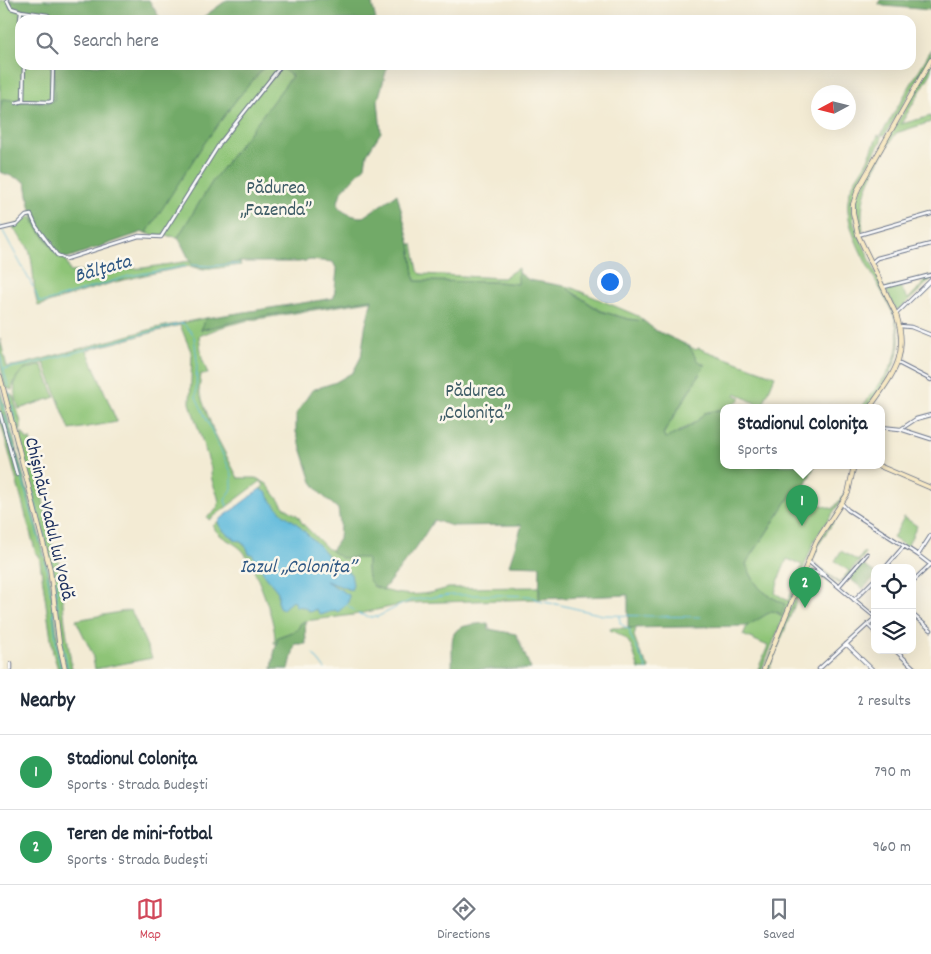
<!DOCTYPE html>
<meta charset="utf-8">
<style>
body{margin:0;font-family:Dekko,sans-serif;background:#f6f6f7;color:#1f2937}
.controls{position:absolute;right:15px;bottom:15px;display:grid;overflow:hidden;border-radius:10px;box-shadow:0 5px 20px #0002}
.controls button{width:45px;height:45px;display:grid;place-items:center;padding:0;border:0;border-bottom:1px solid #e0e1e3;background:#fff;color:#1f2937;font:25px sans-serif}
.compass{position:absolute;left:811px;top:85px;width:45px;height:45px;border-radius:50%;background:#fff;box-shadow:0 5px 20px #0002;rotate:263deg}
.you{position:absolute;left:609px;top:281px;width:18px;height:18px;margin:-12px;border:4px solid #fff;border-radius:50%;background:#1a73e8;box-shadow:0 0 0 8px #1a73e833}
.badge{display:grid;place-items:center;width:32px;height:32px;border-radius:50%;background:#d1495b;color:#fff;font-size:16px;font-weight:700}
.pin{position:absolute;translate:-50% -41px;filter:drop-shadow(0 1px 2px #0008)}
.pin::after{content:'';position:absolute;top:26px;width:18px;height:15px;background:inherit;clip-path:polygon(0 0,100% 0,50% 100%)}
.popup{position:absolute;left:720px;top:404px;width:165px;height:65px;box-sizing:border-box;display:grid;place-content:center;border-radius:10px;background:#fff;filter:drop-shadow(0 1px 4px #0005);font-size:16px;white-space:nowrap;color:#747a83}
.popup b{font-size:19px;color:#1f2937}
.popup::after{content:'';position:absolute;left:50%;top:100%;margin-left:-10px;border:10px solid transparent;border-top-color:#fff}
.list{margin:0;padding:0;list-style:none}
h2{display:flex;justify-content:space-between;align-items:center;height:65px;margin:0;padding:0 20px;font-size:21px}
h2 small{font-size:16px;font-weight:400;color:#747a83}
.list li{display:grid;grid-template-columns:32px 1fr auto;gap:15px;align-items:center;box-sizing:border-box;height:75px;padding:0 20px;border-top:1px solid #e0e1e3}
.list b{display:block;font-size:19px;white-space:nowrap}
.list p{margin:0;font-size:16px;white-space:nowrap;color:#747a83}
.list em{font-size:16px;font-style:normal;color:#747a83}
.icon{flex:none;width:28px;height:28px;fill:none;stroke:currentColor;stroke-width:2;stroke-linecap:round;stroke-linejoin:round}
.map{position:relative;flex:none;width:931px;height:669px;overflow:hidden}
.search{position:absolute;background:#fff;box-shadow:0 5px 20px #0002;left:15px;right:15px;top:15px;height:55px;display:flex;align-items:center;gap:12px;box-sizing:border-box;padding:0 18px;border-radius:15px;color:#747a83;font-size:19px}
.sheet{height:215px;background:#fff}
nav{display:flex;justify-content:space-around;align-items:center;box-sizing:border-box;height:70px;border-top:1px solid #e0e1e3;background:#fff;font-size:14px;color:#747a83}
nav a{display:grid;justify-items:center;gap:2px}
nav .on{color:#d1495b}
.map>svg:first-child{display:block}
</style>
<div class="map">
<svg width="931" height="669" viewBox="0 0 931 669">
<rect width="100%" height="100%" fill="#fbf7ec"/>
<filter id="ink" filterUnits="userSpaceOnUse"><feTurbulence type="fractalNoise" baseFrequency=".02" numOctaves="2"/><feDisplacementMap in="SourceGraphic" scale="10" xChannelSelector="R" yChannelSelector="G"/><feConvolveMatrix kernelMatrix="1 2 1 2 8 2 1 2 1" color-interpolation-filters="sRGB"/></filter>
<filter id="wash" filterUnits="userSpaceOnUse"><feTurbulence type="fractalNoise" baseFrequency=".0096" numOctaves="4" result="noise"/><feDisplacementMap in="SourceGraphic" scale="20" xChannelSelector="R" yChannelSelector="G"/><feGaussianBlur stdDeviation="1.12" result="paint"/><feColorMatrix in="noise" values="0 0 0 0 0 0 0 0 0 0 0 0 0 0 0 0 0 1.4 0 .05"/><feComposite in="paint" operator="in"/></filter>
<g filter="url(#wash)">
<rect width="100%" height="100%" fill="#f3ebd4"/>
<!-- green -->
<path fill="#8ec477" stroke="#547a6a" d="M0 0H9L12 6 18 9 50 13V20H20V65H54V100L49 103 3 99 0 111Z
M931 50V58L885 135H881Z
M931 62V73L901 124 931 116V122L896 133C877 164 857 192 863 231L859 232 855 206 857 195Z
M266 65H278L292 76 214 179 178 237 148 234 147 231 203 145 236 100Z
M878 135 882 137 881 141 860 180 852 203 854 224 894 313C908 355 890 373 868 407H862C884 376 906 360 895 319 882 284 837 229 850 191 854 179 864 168 869 157 872 150 875 142 878 135Z
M30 216 57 255 66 260 70 272 143 268 190 261 203 268 240 262 241 265 203 270 190 266 149 274 111 283 38 306C32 287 35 269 29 250 26 242 17 235 13 227Z
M410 244H413L418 271 421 274 503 278 518 268 519 284 498 282 415 281Z
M931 275V279L901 308 896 310 886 290 887 288 899 285 908 299 925 282 923 278Z
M570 287 638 316 644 321 628 319 601 311 568 289Z
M372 299 373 300 370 301 245 321 222 327 199 336 202 358 208 374H201L199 391 213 430 238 478H256L267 484 284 507 298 516 302 523 328 549 365 558 367 560V570L373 586C400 597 420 597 448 588L539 587V599L409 603 353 615 305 621 301 623 297 630 278 637 276 643H274C280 630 253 561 242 550 232 540 219 539 213 526L218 521 226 530 278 519 260 489 264 486 261 481 209 520 207 517C227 505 216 496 212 480 211 476 211 472 211 468L190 403 192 354 180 325 87 350 117 422 70 430 44 363C25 369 17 369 12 390L5 387 0 363V339L7 367 24 364 156 328 206 318 201 330 245 319Z
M689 346 696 350 698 348 775 376 762 407 736 393 735 395 741 398C736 403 731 407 723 407V409L704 413 697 421 666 439 663 435 705 365 697 361Z
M42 365 55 397 19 409C16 397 9 380 23 371 28 368 36 367 42 365Z
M0 389 47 564C55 599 55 634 63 669H58L53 653 39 555 36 554 0 419Z
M6 391 13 396 21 422V430L16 434Z
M22 432 27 440 30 439 54 552 60 564V573L65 623 72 669H66L60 638 52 571 18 440Z
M797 486 812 498 817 500 816 503 833 509 845 493 846 494 815 539 796 588 794 587 802 565 787 559 780 576 775 593 788 601 793 589 795 590 762 669H758L768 646 743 635 747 626 772 611 779 614 780 616 785 604C761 592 757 589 746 564Z
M842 506 843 507 819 544 812 561 839 583 849 571 835 561 841 551 858 561 864 552 865 554 858 563H857L856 565 850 570 851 572 839 584 810 560 816 545Z
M904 517 917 526 907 547 893 538Z
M807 571 826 577 836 586 835 587 824 579 807 574 769 669H765L805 573Z
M131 610 152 658 95 669 92 653 76 620Z
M611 628H636L634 636 641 655 650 669H639C631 648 634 639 610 630Z"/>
<!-- forest -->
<path fill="#72aa68" stroke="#466c63" d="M9 0H149L161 20H50L49 13 18 9 12 7Z
M227 0H371L376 20H199Z
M880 0H931V10L884 6 879 4Z
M54 65H266L236 100 203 145 148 231V234L143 232 67 258 62 257 58 254 36 226 30 206 26 183 22 180 0 172V111L2 99 49 103 54 100Z
M277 65H388L378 100 381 132 367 154 365 166 341 192 338 202 339 208C346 214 354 217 363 217L397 194 410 244 415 281 498 282 518 284V272L529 280 570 287 568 289 600 311 628 319 644 321 655 330 689 346 697 360 705 365 663 434 666 438 682 431 697 421 704 413 723 409V465H815L803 490 797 486 746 564C757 589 761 592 785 604L781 617 779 613 772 611 747 626 628 628V595L539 599 540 566 509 565 522 525 452 526 434 520 418 545 383 590C366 584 367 576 367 560L365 558H341L331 551 339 539 340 524 338 509 321 494 312 482 296 432V414L312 390 336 382 353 372 361 357 365 328 372 299 245 319 201 330 206 318 334 298 337 270 333 262 311 260 299 262H240L203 268 192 265 178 237 214 179 292 76Z
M860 563 875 573V577L863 589 850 579 849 576Z
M305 621 306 644H295L289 669H272L274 654 278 637 297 630 301 623Z
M488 623 489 629 516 634 531 669H452C453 632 445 626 488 623Z"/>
<!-- water -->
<path fill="#5db9db" stroke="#3c749c" d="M260 489 266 492 273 503 284 515 295 522 320 547 335 565 341 567 351 574 353 585 351 590 326 581 349 595 348 603 338 612 335 610 321 615 316 609 310 612 304 607 295 606V602L292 601 283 609H280L278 605V592L266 577 252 554H249L247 548 241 541 234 540V538C227 534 219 529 218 521Z"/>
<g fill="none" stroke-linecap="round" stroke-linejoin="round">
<!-- stream -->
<path stroke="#5db9db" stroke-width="1" d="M0 224 1 226
M3 231 33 287
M191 265 210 266 239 264
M35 291 39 302H45L129 276 187 266
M194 336 197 360 196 397 232 474V489L225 500 227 506
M0 355 8 387
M3 369 32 364 183 323 193 334
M9 392 18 433
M0 397 44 557
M19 439 55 579 60 633 68 669
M45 561 51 595
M52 599 57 651 61 669
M346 604 355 611
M358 614 370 617H377L411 600 451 595H500L530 596 542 602 556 604 603 615 701 617
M620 616V623L630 630V635L647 669
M313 654 325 669"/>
</g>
</g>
<g filter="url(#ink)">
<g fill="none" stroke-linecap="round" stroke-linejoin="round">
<defs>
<path id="street" d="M7 0 11 8 21 11 20 20
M21 11 48 15V20
M23 101 49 102 52 101 53 65
M16 103 23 101 24 65
M0 229 17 225 26 216 31 215 36 226 57 255 66 259 139 236 161 237 220 143 280 67
M858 235 931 214
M871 263 877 258 931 244
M884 287 931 275
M896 314 931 280
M900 326 911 327 931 335
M898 363 931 380
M0 413 17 475
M881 427 900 429 931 439
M901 429 916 419 931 415
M842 504 848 510 918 555 931 565
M918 555 931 535
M809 562 875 617
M885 568 904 546
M806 570 824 575
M912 582 931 564
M839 586 867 554
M854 600 875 579
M912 614 931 630
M868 625 875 632
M846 644 872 669
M895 650 915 669
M11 664V669
M819 669 875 618"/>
<path id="secondary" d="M0 376 50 569 59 642 65 669
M870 407C893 374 910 356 896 314L858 235 853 213V204L858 189 931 60
M877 465 931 488
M764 669 816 542 848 493 854 465"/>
</defs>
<!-- street casing -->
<use href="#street" stroke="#677187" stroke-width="4.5"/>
<!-- secondary casing -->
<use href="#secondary" stroke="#677187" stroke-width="5.5"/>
<!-- street -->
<use href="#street" stroke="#fff" stroke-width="2.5"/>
<!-- secondary -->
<use href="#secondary" stroke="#f7e8c3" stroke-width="4"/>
</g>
</g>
<g text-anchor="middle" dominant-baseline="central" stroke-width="5" stroke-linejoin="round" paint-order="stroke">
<!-- park labels -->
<g font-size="19" fill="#3e5c66" stroke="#fbf7ec">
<text x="276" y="189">Pădurea<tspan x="276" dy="22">„Fazenda”</tspan></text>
<text x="475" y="392">Pădurea<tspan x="475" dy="22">„Colonița”</tspan></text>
</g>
<!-- street labels -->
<g font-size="19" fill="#1b2f5e" stroke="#fbf7ec">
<text transform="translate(48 519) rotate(77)">Chișinău-Vadul lui Vodă</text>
</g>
<!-- water labels -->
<g font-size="20" font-style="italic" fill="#2f5884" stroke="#fbf7ec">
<text transform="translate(103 270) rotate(-16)">Bălţata</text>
<text x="298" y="568">Iazul „Colonița”</text>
</g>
</g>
</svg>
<div class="controls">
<button><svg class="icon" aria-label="locate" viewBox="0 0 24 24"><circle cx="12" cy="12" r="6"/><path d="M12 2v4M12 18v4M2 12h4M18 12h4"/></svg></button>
<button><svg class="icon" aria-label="layers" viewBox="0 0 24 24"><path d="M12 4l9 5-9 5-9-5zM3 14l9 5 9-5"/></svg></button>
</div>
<svg class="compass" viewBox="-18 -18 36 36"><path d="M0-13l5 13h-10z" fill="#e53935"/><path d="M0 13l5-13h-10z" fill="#747a83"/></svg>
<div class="you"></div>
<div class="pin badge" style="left:802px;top:526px;background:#2e9e5b">1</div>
<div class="popup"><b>Stadionul Colonița</b>Sports</div>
<div class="pin badge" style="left:805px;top:608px;background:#2e9e5b">2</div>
<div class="search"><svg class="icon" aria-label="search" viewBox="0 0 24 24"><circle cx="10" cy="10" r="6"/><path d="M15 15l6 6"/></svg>Search here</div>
</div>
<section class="sheet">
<h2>Nearby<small>2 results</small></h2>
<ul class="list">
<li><span class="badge" style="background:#2e9e5b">1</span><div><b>Stadionul Colonița</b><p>Sports · Strada Budești</p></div><em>790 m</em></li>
<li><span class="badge" style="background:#2e9e5b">2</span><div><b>Teren de mini-fotbal</b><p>Sports · Strada Budești</p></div><em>960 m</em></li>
</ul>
</section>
<nav>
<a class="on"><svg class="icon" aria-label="map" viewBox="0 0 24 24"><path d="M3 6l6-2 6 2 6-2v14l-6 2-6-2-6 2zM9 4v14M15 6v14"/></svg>Map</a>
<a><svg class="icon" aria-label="directions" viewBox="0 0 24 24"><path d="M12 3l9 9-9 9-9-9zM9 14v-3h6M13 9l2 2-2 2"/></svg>Directions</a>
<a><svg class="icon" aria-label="saved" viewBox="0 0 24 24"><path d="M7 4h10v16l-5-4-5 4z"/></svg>Saved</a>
</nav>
